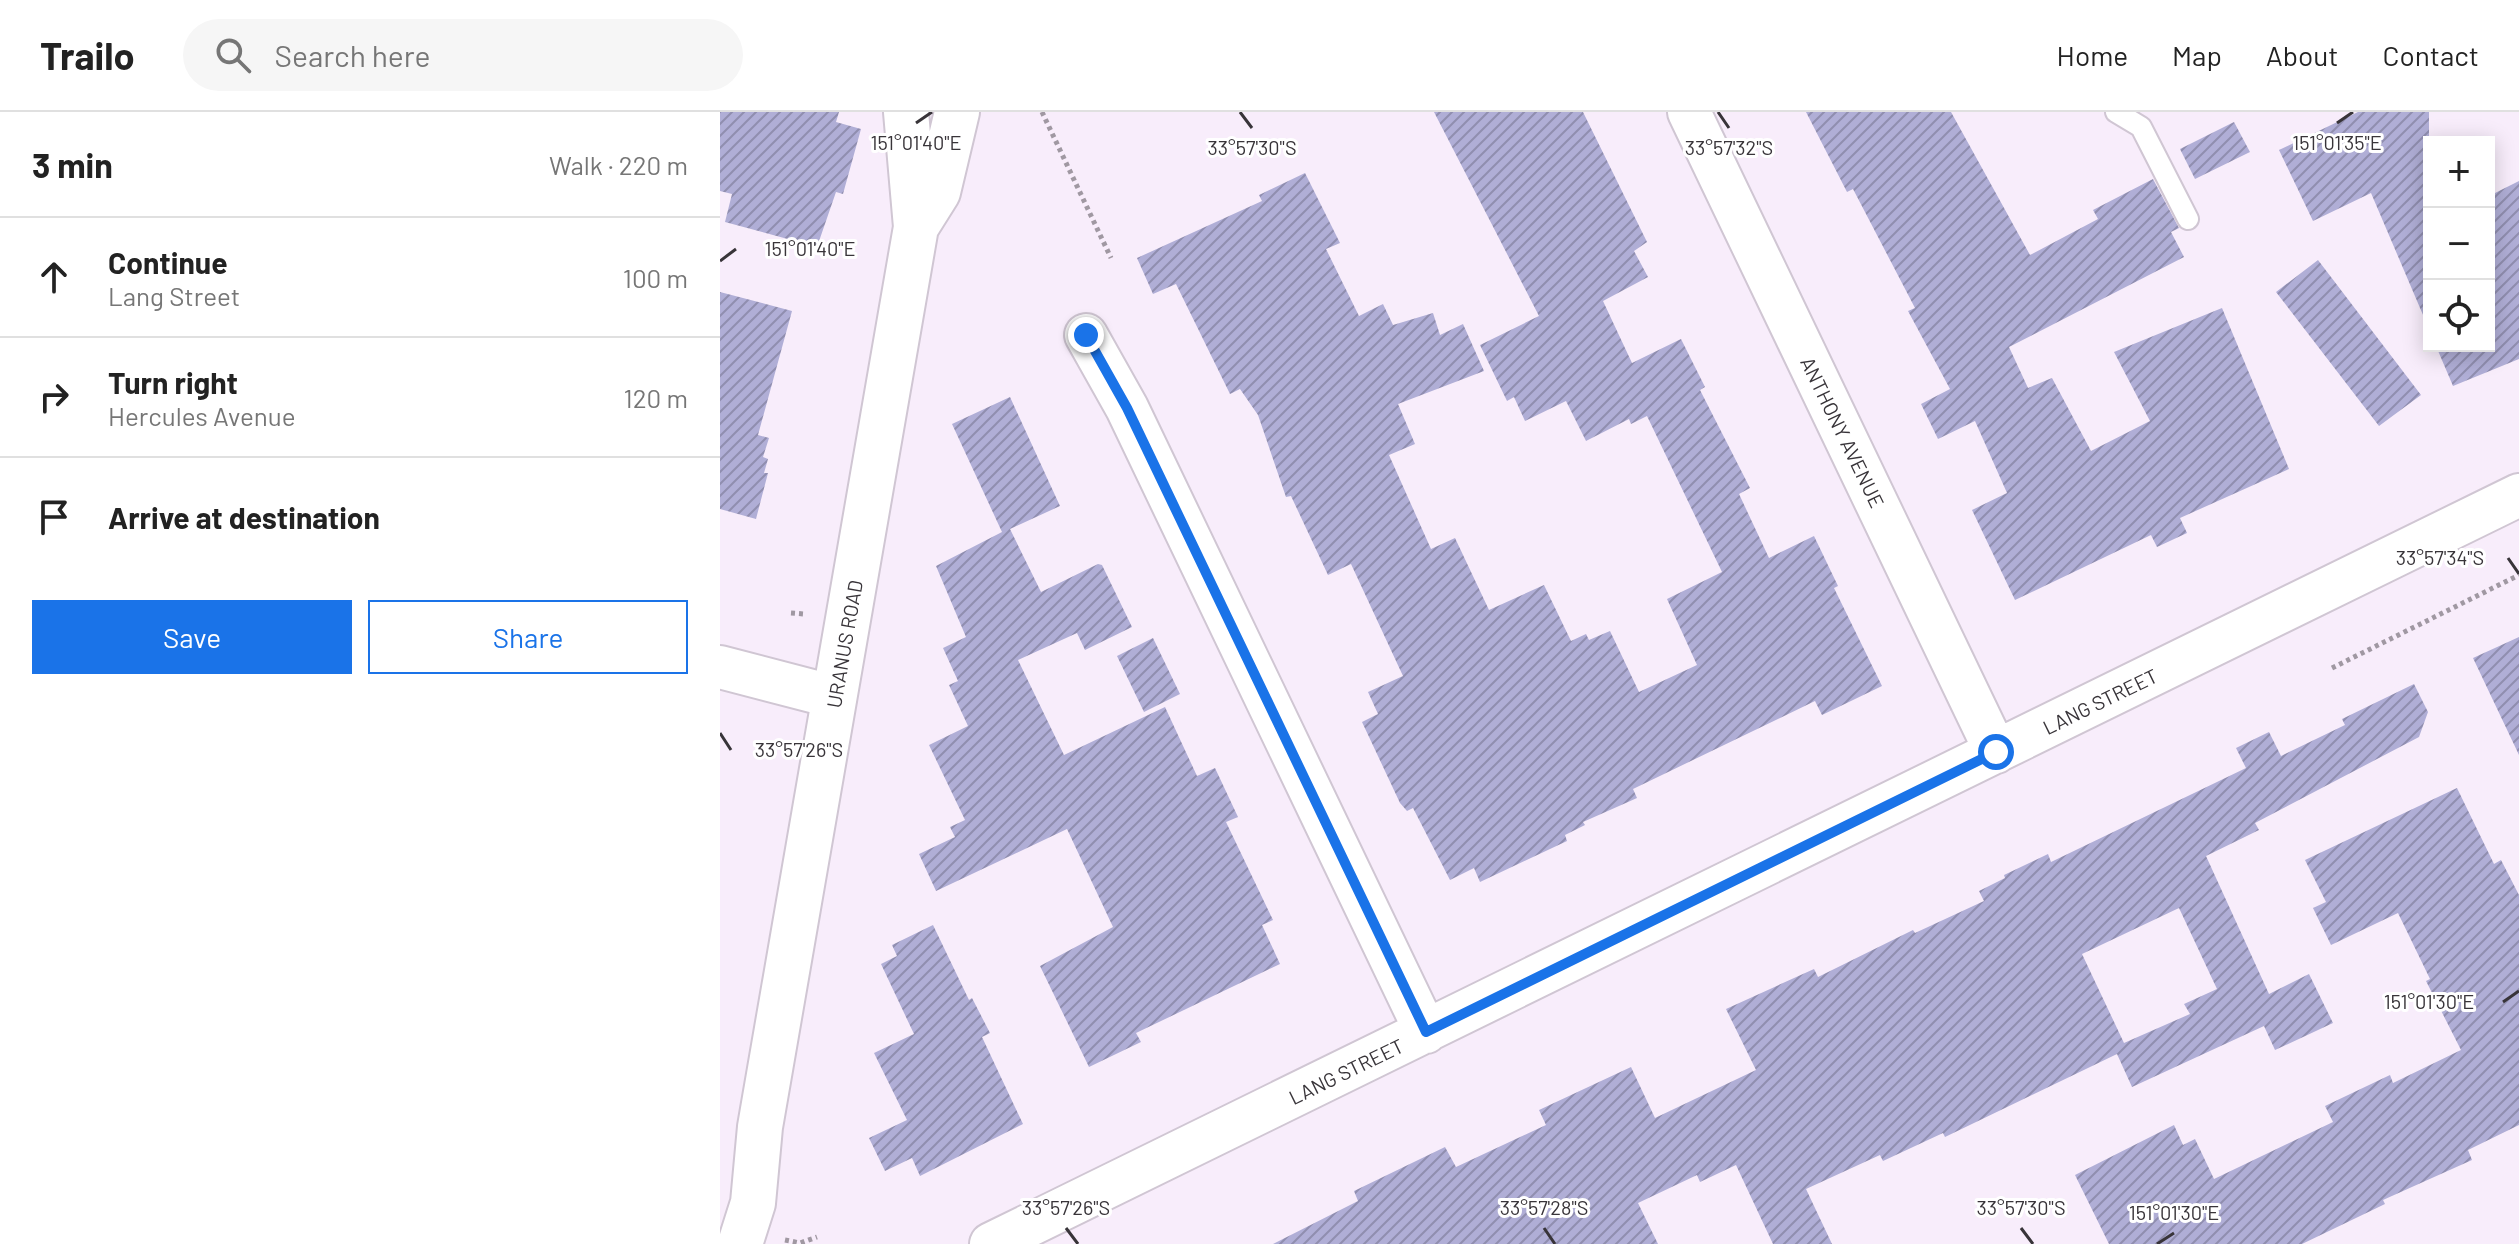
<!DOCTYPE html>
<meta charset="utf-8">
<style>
body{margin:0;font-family:Barlow,sans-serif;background:#f6f6f6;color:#222}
.controls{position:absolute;right:24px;top:24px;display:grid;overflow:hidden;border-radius:0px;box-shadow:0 4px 20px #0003}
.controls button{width:72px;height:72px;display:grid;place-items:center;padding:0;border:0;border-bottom:2px solid #e0e0e0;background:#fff;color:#222;font:40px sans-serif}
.stop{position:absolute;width:24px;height:24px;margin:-18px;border:6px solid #1a73e8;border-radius:50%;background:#fff}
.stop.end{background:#1a73e8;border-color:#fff;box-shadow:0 2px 8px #0008}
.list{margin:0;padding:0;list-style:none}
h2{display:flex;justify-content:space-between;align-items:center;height:104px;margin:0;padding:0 32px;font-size:34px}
h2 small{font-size:26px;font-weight:400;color:#767676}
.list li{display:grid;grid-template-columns:52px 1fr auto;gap:24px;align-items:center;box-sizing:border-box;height:120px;padding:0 32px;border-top:2px solid #e0e0e0}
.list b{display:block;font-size:30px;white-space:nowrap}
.list p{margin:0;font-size:26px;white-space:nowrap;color:#767676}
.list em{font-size:26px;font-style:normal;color:#767676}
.actions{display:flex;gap:16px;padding:24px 32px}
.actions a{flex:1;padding:18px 0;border:2px solid #1a73e8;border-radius:0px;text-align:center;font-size:28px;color:#1a73e8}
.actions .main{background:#1a73e8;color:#fff}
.icon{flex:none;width:44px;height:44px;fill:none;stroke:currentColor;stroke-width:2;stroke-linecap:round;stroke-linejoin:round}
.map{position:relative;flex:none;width:1799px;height:1132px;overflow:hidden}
header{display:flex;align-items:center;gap:48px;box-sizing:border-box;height:112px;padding:0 40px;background:#fff;border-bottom:2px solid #e0e0e0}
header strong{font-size:38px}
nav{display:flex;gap:44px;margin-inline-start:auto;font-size:28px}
.search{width:560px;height:72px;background:#f6f6f6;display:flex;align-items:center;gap:20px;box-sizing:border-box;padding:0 28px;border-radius:44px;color:#767676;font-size:30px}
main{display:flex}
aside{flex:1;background:#fff}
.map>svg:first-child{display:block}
</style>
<header>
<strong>Trailo</strong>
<div class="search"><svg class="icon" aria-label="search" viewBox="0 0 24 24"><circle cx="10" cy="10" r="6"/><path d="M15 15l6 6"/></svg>Search here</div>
<nav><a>Home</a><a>Map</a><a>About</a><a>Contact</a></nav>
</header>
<main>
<aside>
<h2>3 min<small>Walk · 220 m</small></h2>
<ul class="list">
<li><svg class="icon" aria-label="ahead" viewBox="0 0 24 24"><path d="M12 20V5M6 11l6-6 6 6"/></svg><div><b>Continue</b><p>Lang Street</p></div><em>100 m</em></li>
<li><svg class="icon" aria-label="right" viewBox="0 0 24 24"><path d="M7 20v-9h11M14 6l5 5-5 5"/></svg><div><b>Turn right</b><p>Hercules Avenue</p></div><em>120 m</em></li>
<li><svg class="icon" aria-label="arrive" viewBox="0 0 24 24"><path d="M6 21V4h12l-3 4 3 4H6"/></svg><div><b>Arrive at destination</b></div></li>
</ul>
<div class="actions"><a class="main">Save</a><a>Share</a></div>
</aside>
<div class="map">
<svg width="1799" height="1132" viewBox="0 0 1799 1132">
<defs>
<pattern id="building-hatch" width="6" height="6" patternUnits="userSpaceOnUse" patternTransform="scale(2)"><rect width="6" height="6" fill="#b0aed6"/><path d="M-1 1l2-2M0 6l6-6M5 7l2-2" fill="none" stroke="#908eaf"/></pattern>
</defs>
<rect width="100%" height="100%" fill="#f8edfb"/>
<!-- building -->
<path fill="url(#building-hatch)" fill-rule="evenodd" d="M0 0H119L116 10 141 17 123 82 116 80 97 135 5 110 12 82 0 79Z
M714 0H863L927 130 914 139 928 165 883 189 912 251 961 227 985 275 980 278 1030 376 1019 382 1049 446 1094 424 1118 474 1114 476 1162 574 1102 603 1095 589 913 677 917 686 863 710 865 713 845 723 847 729 760 770 754 756 730 768 693 696 687 699 680 691 642 610 658 602 648 580 683 564 631 452 608 463 571 384 566 385 538 303 520 277 510 282 456 172 433 182 417 146 542 89 539 83 585 61 620 131 606 137 639 204 663 192 673 213 713 201 720 223 743 212 764 259 678 292 695 332 669 343 711 437 735 426 769 498 824 473 851 529 866 522 869 528 890 519 919 580 977 553 947 487 1002 460 927 304 911 312 909 307 866 329 846 289 805 309 794 285 787 289 760 233 819 204Z
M1086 0H1231L1310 143 1378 107 1373 98 1433 67 1459 116 1451 120 1464 145 1289 235 1308 276 1332 266 1371 339 1430 309 1394 240 1502 196 1569 357 1460 406 1467 421 1437 435 1431 423 1295 488 1252 398 1287 381 1255 309 1218 327 1201 292 1230 277 1188 199 1195 196 1133 77 1127 80Z
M1638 0H1709V217L1651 81 1593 109 1559 38Z
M1514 10 1530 40 1475 67 1460 37Z
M1799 69V247L1733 274 1716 234H1769V84Z
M1598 148 1701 283 1659 314 1556 180Z
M0 180 72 199 38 323 49 326 43 345 48 347 44 361H48L36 407 0 397Z
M290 285 340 394 290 417 321 480 378 452 382 453 412 515 365 538 357 521 298 548 344 643 445 595 477 664 495 656 518 705 506 710 553 808 542 813 560 852 416 921 421 930 369 955 320 854 393 815 347 717 216 779 199 742 235 725 230 715 245 708 209 633 248 614 229 573 238 569 223 536 246 525 216 454 282 420 232 312Z
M1799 525V643L1753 546Z
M433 526 460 582 424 600 397 544Z
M1694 572 1708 600 1699 625 1535 711 1539 718 1486 744 1549 882 1589 862 1613 911 1555 938 1544 914 1412 975 1397 942 1225 1025 1223 1021 1163 1049 1160 1043 1086 1077 1112 1132H1053L1016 1053 980 1070 977 1063 918 1091 938 1132H553L638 1089 634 1079 725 1035 736 1055 826 1013 819 998 911 955 935 1006 1036 958 1006 897 1094 857 1098 865 1193 818 1195 821 1264 789 1259 779 1285 766 1284 763 1328 742 1331 750 1526 656 1516 636 1549 620 1561 644 1625 613 1622 607ZM1459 796 1497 877 1464 892 1470 902 1404 931 1362 842Z
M1737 676 1774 752 1781 748 1799 783V1013L1748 1038 1752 1048 1663 1088 1665 1092 1582 1132H1389L1355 1063 1454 1013 1463 1033 1475 1027 1494 1067 1613 1010 1605 994 1670 963 1673 971 1741 938 1706 869 1710 867 1678 801 1611 833 1593 796 1606 790 1585 748Z
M213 813 249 888 252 886 270 921 262 925 303 1012 200 1064 192 1046 165 1059 149 1026 187 1008 154 941 194 922 161 852 177 844 172 833Z"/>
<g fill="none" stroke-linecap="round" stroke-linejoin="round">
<defs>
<path id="service" d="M1396 0 1421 15 1468 107"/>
<path id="minor" d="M969 0 1276 640
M366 223 407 296 706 920
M0 555 115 585
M271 1132 1799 383"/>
<path id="secondary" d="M196 115 218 80 237 0
M20 1132 33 1091 40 1015 196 115 186 0"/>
</defs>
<!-- service casing -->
<use href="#service" stroke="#d0c6d3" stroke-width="24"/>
<!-- minor casing -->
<use href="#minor" stroke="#d0c6d3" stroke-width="46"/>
<!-- secondary casing -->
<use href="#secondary" stroke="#d0c6d3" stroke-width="48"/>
<!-- path -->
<path stroke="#a098a2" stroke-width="5" stroke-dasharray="4 4" stroke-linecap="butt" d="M322 0 391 146
M71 501 84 502
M1612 556 1799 463
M65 1128 80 1131 97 1125"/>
<!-- service -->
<use href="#service" stroke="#fff" stroke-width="20"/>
<!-- minor -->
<use href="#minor" stroke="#fff" stroke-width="42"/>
<!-- secondary -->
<use href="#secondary" stroke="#fff" stroke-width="44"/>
</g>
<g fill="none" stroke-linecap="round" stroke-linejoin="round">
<!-- route -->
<path stroke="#1a73e8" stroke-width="10" d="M366 223 407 296 706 920 1276 640"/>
</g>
<!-- ticks -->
<path fill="none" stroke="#383439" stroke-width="3" d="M520 0 532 16M998 0 1009 16M196 11 212 0M1617 11 1633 0M0 149 16 137M1788 446 1799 462M0 621 11 638M1783 890 1799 879M346 1116 358 1132M824 1116 835 1132M1301 1116 1313 1132M1437 1132 1454 1121"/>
<g text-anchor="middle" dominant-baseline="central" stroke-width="6" stroke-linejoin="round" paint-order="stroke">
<!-- street labels -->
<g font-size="20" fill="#383439" stroke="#fff">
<text transform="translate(1123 320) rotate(64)">ANTHONY AVENUE</text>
<text transform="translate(124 532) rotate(-80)">URANUS ROAD</text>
<text transform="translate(1380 589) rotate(-26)">LANG STREET</text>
<text transform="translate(626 959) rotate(-26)">LANG STREET</text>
</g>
</g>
<g font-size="20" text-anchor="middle" fill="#383439" stroke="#fff" stroke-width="6" stroke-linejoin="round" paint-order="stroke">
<text x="1617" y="38">151°01'35"E</text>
<text x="196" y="38">151°01'40"E</text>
<text x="532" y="43">33°57'30"S</text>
<text x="1009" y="43">33°57'32"S</text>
<text x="90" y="144">151°01'40"E</text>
<text x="1720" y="453">33°57'34"S</text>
<text x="79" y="645">33°57'26"S</text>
<text x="1709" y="897">151°01'30"E</text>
<text x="346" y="1103">33°57'26"S</text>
<text x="824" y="1103">33°57'28"S</text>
<text x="1301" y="1103">33°57'30"S</text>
<text x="1454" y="1108">151°01'30"E</text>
</g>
</svg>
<div class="controls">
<button>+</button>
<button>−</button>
<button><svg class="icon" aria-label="locate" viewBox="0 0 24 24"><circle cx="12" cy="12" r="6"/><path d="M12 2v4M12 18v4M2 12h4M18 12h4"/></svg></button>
</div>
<div class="stop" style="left:1276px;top:640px"></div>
<div class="stop end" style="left:366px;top:223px"></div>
</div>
</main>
